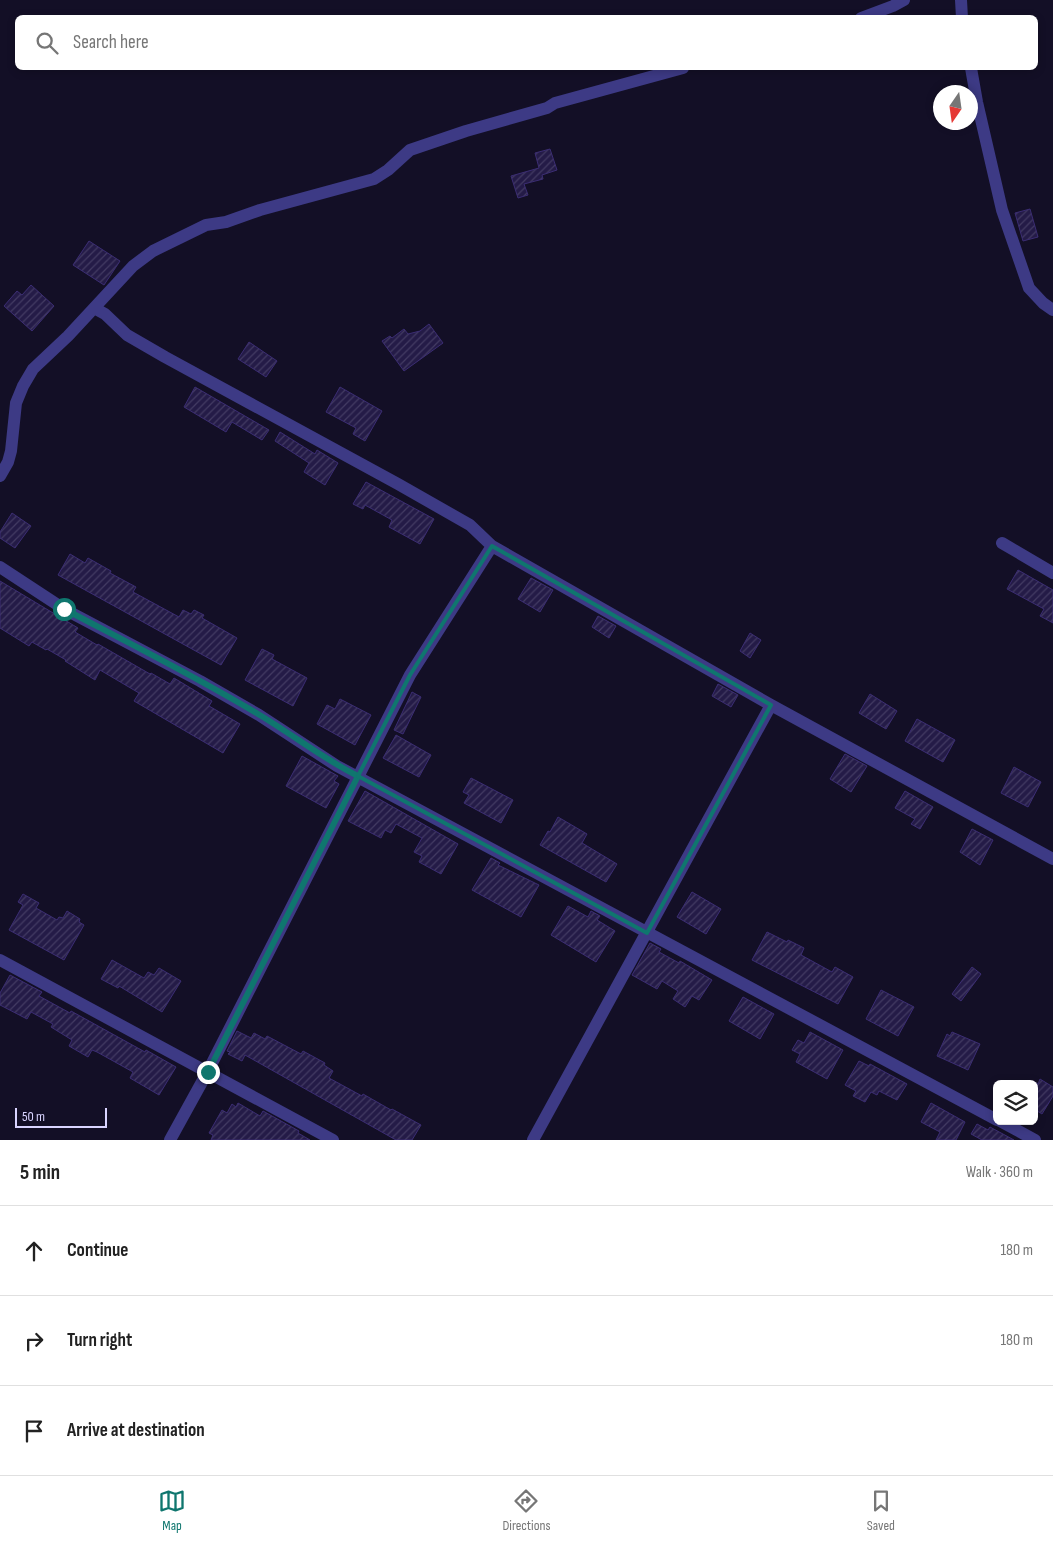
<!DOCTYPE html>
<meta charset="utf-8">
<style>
body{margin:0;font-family:"Sofia Sans Condensed",sans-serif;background:#f2f2f2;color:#222}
.controls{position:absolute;right:15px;bottom:15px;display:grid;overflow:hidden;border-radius:8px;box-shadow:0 2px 8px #0003}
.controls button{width:45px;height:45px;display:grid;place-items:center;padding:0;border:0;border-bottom:1px solid #e0e0e0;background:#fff;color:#222;font:25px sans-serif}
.compass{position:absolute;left:933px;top:85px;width:45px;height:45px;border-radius:50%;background:#fff;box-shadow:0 2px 8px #0003;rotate:193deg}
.scale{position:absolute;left:15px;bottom:12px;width:92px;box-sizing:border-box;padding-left:5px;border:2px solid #d9d4ff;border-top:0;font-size:14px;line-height:18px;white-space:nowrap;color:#d9d4ff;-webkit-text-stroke:4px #130f26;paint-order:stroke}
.stop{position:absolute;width:15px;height:15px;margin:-11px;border:4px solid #0f766e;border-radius:50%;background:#fff}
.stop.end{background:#0f766e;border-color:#fff;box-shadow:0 1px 5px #0008}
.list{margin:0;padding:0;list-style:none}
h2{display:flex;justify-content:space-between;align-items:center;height:65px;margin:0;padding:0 20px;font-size:21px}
h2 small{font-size:16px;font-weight:400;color:#767676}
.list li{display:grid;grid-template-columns:32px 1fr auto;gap:15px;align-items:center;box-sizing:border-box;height:90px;padding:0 20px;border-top:1px solid #e0e0e0}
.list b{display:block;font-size:19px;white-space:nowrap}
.list em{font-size:16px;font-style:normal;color:#767676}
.icon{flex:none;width:28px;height:28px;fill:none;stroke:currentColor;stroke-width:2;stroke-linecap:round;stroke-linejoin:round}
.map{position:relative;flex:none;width:1053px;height:1140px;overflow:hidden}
.search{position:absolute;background:#fff;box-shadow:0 2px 8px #0003;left:15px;right:15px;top:15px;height:55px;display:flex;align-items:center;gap:12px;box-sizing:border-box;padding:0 18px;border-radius:8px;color:#767676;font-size:19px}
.sheet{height:335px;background:#fff}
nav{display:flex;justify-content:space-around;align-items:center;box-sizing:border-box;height:70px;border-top:1px solid #e0e0e0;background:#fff;font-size:14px;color:#767676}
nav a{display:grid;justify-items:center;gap:2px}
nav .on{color:#0f766e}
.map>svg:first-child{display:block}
</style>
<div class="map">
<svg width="1053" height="1140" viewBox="0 0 1053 1140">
<defs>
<pattern id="building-hatch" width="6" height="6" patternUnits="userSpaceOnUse" patternTransform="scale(1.25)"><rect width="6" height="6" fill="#241b47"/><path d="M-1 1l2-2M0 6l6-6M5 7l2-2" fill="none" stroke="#433b63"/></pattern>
</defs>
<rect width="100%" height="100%" fill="#130f26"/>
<!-- building -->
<path fill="url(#building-hatch)" stroke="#3b2d73" d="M550 149 557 170 542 175 543 179 524 184 528 195 518 198 511 176 539 168 535 153Z
M1030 209 1038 237 1023 241 1015 213Z
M89 241 120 261 104 285 73 265Z
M31 285 54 306 32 331 4 306 17 291 22 295Z
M429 324 443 343 404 371 382 341 390 336 392 338 404 329 408 334 420 331Z
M249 342 277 361 266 377 238 359Z
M195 387 269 430 262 440 232 422 226 432 184 407Z
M340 387 382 411 365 441 353 434 356 428 326 412Z
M280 432 315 454 317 450 338 463 325 485 304 472 309 463 275 441Z
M366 482 434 519 420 544 389 527 392 520 365 505 363 509 353 504Z
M12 513 31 526 15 548 0 538V532Z
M70 554 85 563 88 558 111 571 110 573 136 587 133 592 179 617 183 610 191 614 194 610 204 615 202 618 237 638 221 665 58 575Z
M1018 570 1053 590V623L1040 616 1044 609 1007 589Z
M531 578 553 590 540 612 518 599Z
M0 581 78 628 75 632 97 645 98 644 150 674 151 673 170 684 174 678 212 701 209 706 240 724 223 753 134 701 139 693 100 670 95 680 65 661 66 660 47 649 46 650 32 642 29 646 0 628Z
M598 616 616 626 609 638 592 627Z
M750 633 761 640 750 658 740 651Z
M262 649 274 655 272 659 307 678 293 706 245 680Z
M718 684 738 695 731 707 712 696Z
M412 692 421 697 403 734 394 730Z
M870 694 897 711 886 729 859 713Z
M340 699 371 715 355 745 317 724 327 705 335 709Z
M917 719 955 740 943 762 905 741Z
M396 735 431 755 419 777 383 758Z
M845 754 867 766 851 792 830 779Z
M302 756 338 776 334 781 339 784 326 808 286 786Z
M1014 767 1041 782 1028 807 1001 793Z
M471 778 513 800 501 823 464 803 469 795 463 792Z
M365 791 458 844 441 874 419 862 422 856 414 852 422 838 396 824 391 833 385 830 381 838 348 821Z
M905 791 933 807 920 829 911 824 915 819 895 808Z
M558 817 587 834 582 843 617 864 606 882 540 845 548 831 550 832Z
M972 829 993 840 980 865 960 852Z
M491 858 500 863 498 865 539 885 521 917 472 890Z
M692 892 721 909 706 934 677 917Z
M23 894 39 903 36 908 57 920 59 917 63 918 67 911 80 919 79 922 84 925 64 960 9 930 23 905 18 902Z
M568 906 588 917 591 911 600 916 597 920 615 931 596 962 551 935Z
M767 932 787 942 788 940 804 948 801 955 832 972 835 967 853 977 838 1004 752 960Z
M650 943 661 949 659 952 679 963 680 961 712 980 699 1000 692 996 685 1007 673 999 678 991 662 981 657 989 632 975Z
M112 960 144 978 148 972 154 975 159 968 181 981 162 1012 119 986 118 988 101 979Z
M972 967 981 974 961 1001 952 994Z
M10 975 42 992 39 996 70 1013 71 1011 145 1052 146 1050 176 1067 159 1095 130 1078 133 1072 97 1052 92 1050 88 1057 69 1046 72 1040 51 1027 53 1024 31 1012 27 1019 0 1005V993Z
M881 990 914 1007 898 1036 866 1019Z
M743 997 774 1014 760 1039 729 1021Z
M237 1031 251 1038 254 1033 265 1039 267 1036 301 1054 303 1051 325 1063 324 1065 333 1071 329 1078 362 1096 363 1094 391 1110 392 1109 421 1125 412 1140H396L245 1055 242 1061 228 1054 230 1052 227 1051Z
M810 1032 843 1050 827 1079 796 1062 800 1054 792 1050 798 1040 804 1043Z
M952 1032 980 1044 968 1070 937 1056 947 1034 950 1036Z
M859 1061 869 1066 870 1064 907 1084 897 1100 879 1091 877 1095 871 1092 865 1102 853 1096 856 1091 845 1085Z
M1040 1079 1053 1087V1096L1042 1114 1034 1109V1082L1038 1084Z
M238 1103 260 1116 263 1111 299 1131 298 1133 310 1140H211L213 1135 209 1133 222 1110 227 1113 232 1104 236 1107Z
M931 1103 965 1122 956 1140H936L940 1132 921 1122Z
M977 1124 988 1130 990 1127 1014 1140H982L971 1134Z"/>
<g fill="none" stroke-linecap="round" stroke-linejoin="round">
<!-- street -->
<path stroke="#3d3a85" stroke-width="12" d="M961 0 962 18
M861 18 893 6 904 0
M971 68 977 102 1002 210 1029 288 1043 303 1053 310
M94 308 105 314 127 335 165 357 398 484 470 525 492 546 771 705 1053 859
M0 476 8 462 11 451 16 403 23 386 33 369 68 336 133 266 153 251 206 225 226 222 260 210 374 179 388 170 410 150 466 131 547 108 555 103 683 68
M1002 543 1053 573
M0 567 64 609 200 681 259 715 337 766 997 1120
M0 960 333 1140
M1000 1121 1035 1140
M170 1140 208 1071 410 675 492 546
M533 1140 771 705"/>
</g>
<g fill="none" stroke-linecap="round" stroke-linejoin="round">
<!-- route -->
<path stroke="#0f766e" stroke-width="6" d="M64 609C129 643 195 676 258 714 292 734 323 759 358 776L208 1072"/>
</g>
<!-- marked area -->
<path fill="none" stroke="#0f766e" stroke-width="4" stroke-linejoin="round" d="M492 546 771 705 647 933 358 776 410 675Z"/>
</svg>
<div class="controls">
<button><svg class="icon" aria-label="layers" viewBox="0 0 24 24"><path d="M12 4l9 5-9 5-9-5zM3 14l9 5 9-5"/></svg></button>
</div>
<svg class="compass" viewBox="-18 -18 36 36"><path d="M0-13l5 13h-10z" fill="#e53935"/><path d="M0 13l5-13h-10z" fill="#767676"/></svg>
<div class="scale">50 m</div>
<div class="stop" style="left:64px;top:609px"></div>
<div class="stop end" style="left:208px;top:1072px"></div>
<div class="search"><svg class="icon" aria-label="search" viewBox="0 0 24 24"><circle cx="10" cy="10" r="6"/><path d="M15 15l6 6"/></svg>Search here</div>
</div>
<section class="sheet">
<h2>5 min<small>Walk · 360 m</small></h2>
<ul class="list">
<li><svg class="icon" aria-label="ahead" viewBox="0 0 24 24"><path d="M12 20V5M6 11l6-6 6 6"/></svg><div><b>Continue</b></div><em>180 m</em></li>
<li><svg class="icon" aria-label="right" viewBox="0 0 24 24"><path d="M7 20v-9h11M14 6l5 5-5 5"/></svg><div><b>Turn right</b></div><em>180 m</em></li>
<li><svg class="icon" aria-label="arrive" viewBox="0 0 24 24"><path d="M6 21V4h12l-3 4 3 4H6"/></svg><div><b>Arrive at destination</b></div></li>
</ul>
</section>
<nav>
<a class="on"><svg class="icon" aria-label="map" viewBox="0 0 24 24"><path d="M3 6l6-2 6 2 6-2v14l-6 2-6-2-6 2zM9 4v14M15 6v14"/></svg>Map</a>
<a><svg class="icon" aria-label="directions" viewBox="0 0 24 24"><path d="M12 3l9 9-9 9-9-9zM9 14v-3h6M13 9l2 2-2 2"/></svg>Directions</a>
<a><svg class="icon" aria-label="saved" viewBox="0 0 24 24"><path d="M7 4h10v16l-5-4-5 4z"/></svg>Saved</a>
</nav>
